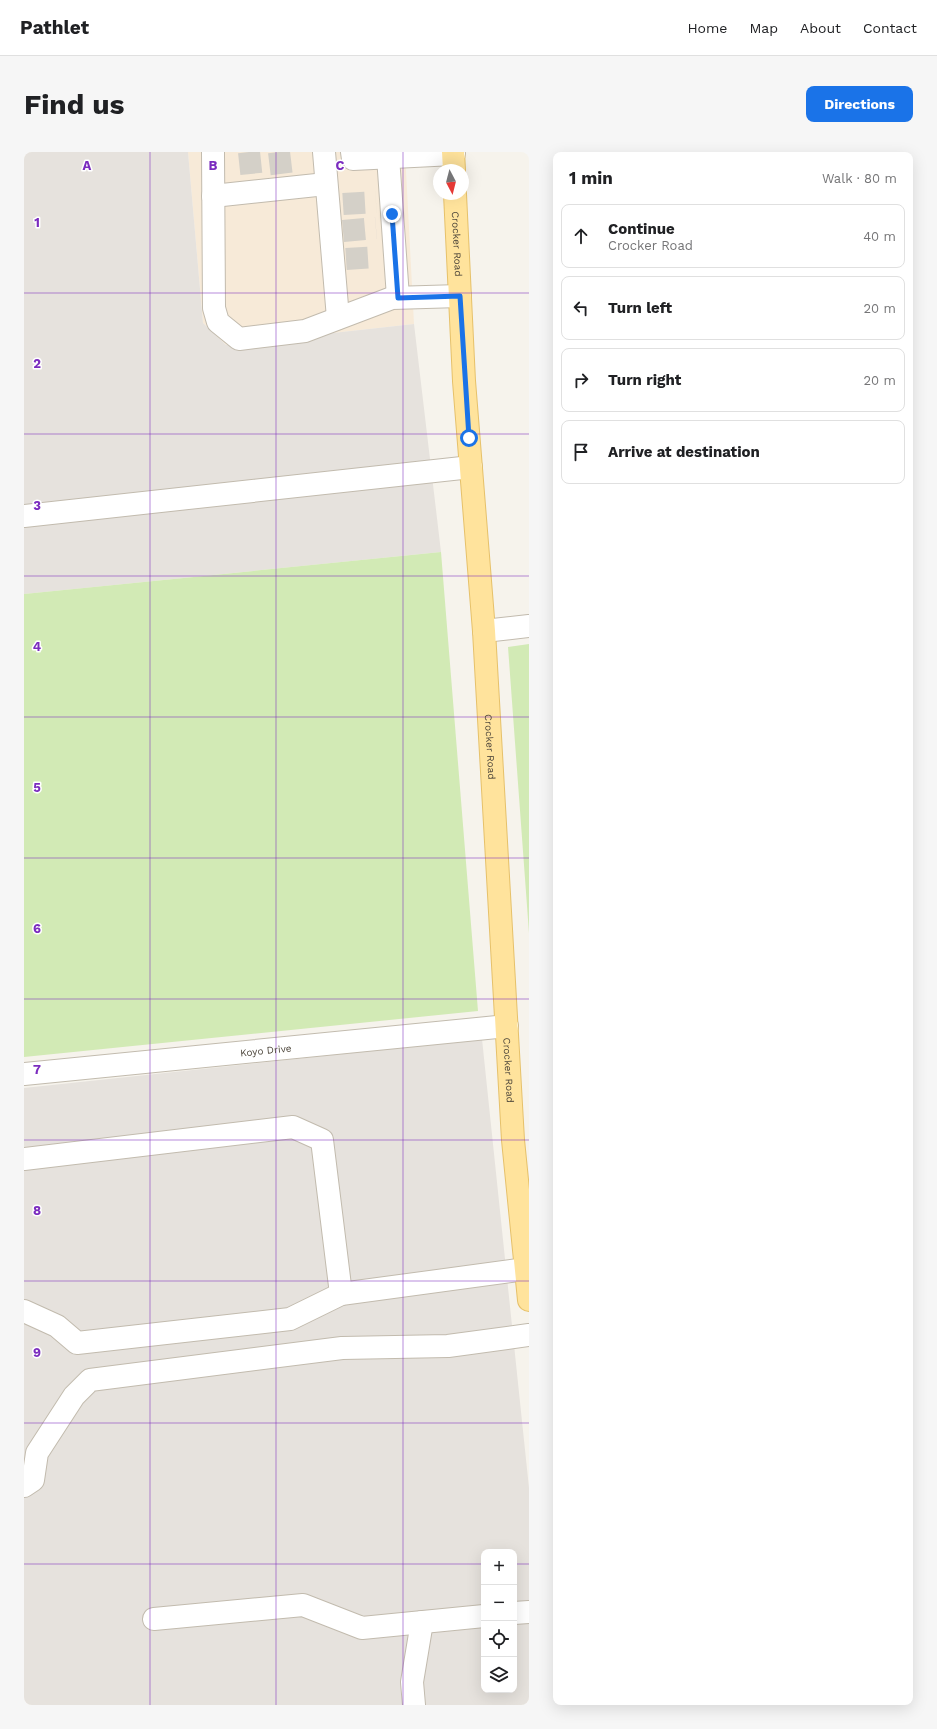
<!DOCTYPE html>
<meta charset="utf-8">
<style>
body{margin:0;font-family:"Work Sans",sans-serif;background:#f6f6f6;color:#202124}
.controls{position:absolute;right:12px;bottom:12px;display:grid;overflow:hidden;border-radius:8px;box-shadow:0 4px 16px #0002}
.controls button{width:36px;height:36px;display:grid;place-items:center;padding:0;border:0;border-bottom:1px solid #e0e0e0;background:#fff;color:#202124;font:20px sans-serif}
.compass{position:absolute;left:409px;top:12px;width:36px;height:36px;border-radius:50%;background:#fff;box-shadow:0 4px 16px #0002;rotate:173deg}
.stop{position:absolute;width:12px;height:12px;margin:-9px;border:3px solid #1a73e8;border-radius:50%;background:#fff}
.stop.end{background:#1a73e8;border-color:#fff;box-shadow:0 1px 4px #0008}
.list{margin:0;padding:0;list-style:none}
h2{display:flex;justify-content:space-between;align-items:center;height:52px;margin:0;padding:0 16px;font-size:17px}
h2 small{font-size:13px;font-weight:400;color:#757577}
.list li{display:grid;grid-template-columns:26px 1fr auto;gap:12px;align-items:center;box-sizing:border-box;height:64px;margin:0 8px 8px;padding:0 8px;border:1px solid #e0e0e0;border-radius:8px}
.list b{display:block;font-size:15px;white-space:nowrap}
.list p{margin:0;font-size:13px;white-space:nowrap;color:#757577}
.list em{font-size:13px;font-style:normal;color:#757577}
.icon{flex:none;width:22px;height:22px;fill:none;stroke:currentColor;stroke-width:2;stroke-linecap:round;stroke-linejoin:round}
.map{position:relative;flex:none;width:505px;height:1553px;overflow:hidden;border-radius:8px}
header{display:flex;align-items:center;gap:24px;box-sizing:border-box;height:56px;padding:0 20px;background:#fff;border-bottom:1px solid #e0e0e0}
header strong{font-size:19px}
nav{display:flex;gap:22px;margin-inline-start:auto;font-size:14px}
.intro{display:flex;align-items:center;justify-content:space-between;box-sizing:border-box;height:96px;padding:0 24px}
h1{margin:0;font-size:28px}
.button{padding:10px 18px;border-radius:8px;background:#1a73e8;color:#fff;font-size:14px;font-weight:700}
main{display:flex;gap:24px;padding:0 24px}
aside{flex:1;background:#fff;border-radius:8px;box-shadow:0 4px 16px #0002}
.map>svg:first-child{display:block}
</style>
<header>
<strong>Pathlet</strong>
<nav><a>Home</a><a>Map</a><a>About</a><a>Contact</a></nav>
</header>
<div class="intro"><h1>Find us</h1><a class="button">Directions</a></div>
<main>
<div class="map">
<svg width="505" height="1553" viewBox="0 0 505 1553">
<rect width="100%" height="100%" fill="#f6f3ec"/>
<!-- commercial -->
<path fill="#f7ead8" d="M164 0H381L390 172 202 193 179 171Z"/>
<!-- industrial -->
<path fill="#e6e2dd" fill-rule="evenodd" d="M0 0H164L179 171 202 193 390 172 417 400 0 442Z
M458 887 505 1336V1553H0V936ZM460 1400H490V1538H460Z"/>
<!-- green -->
<path fill="#d2eab5" d="M417 400 454 859 0 905V442Z
M505 492V781L484 495Z"/>
<g fill="none" stroke-linecap="round" stroke-linejoin="round">
<!-- minor-tunnel -->
<path stroke="#d4d0c8" stroke-width="22" stroke-dasharray="22 11" stroke-linecap="butt" d="M225 0 228 28
M255 0 258 25
M319 52 352 50
M319 79 352 76
M322 107 354 105"/>
<defs>
<g id="minor">
<path d="M189 0 190 156 194 170 215 187 281 179 368 146 436 144"/>
<path d="M300 0 314 166"/>
<path d="M328 0 329 7 430 2"/>
<path d="M364 5 374 145"/>
<path d="M189 44 302 32"/>
<path d="M0 364 447 315"/>
<path d="M460 479 505 474"/>
<path id="s1" d="M0 922 483 874"/>
<path d="M0 1007 269 975 298 988 317 1142"/>
<path d="M0 1159 33 1174 53 1191 266 1167 317 1142 502 1117"/>
<path d="M0 1334 9 1328 13 1301 50 1244 66 1228 318 1196 424 1194 505 1183"/>
<path d="M490 1461 505 1460"/>
<path d="M130 1467 279 1453 338 1476 460 1464"/>
<path d="M390 1553 388 1530 398 1470"/>
</g>
<g id="major">
<path d="M429 0 430 18"/>
<path id="s2" d="M431 42 440 229 460 479 489 988 505 1148"/>
</g>
</defs>
<!-- minor casing -->
<use href="#minor" stroke="#c2bbae" stroke-width="24"/>
<!-- major casing -->
<use href="#major" stroke="#e6c16a" stroke-width="24"/>
<!-- minor -->
<use href="#minor" stroke="#fff" stroke-width="22"/>
<!-- major -->
<use href="#major" stroke="#ffe39c" stroke-width="22"/>
</g>
<g fill="none" stroke-linecap="round" stroke-linejoin="round">
<!-- route -->
<path stroke="#1a73e8" stroke-width="5" d="M368 62 374 146 436 144 445 286"/>
</g>
<!-- grid -->
<path fill="none" stroke="#7b2cbf" stroke-width="1" stroke-opacity="0.55" d="M126 0V1553M252 0V1553M379 0V1553M0 141H505M0 282H505M0 424H505M0 565H505M0 706H505M0 847H505M0 988H505M0 1129H505M0 1271H505M0 1412H460M490 1412H505"/>
<g text-anchor="middle" dominant-baseline="central" stroke-width="3" stroke-linejoin="round" paint-order="stroke">
<!-- street labels -->
<g font-size="10" fill="#4b4439" stroke="#fff">
<text stroke="none"><textPath href="#s2" startOffset="50">Crocker Road</textPath></text>
<text stroke="none"><textPath href="#s2" startOffset="554">Crocker Road</textPath></text>
<text stroke="none"><textPath href="#s1" startOffset="243">Koyo Drive</textPath></text>
<text stroke="none"><textPath href="#s2" startOffset="878">Crocker Road</textPath></text>
</g>
</g>
<g font-size="13" text-anchor="middle" font-weight="bold" fill="#7b2cbf" stroke="#fff" stroke-width="3" stroke-linejoin="round" paint-order="stroke">
<text x="63" y="18">A</text>
<text x="189" y="18">B</text>
<text x="316" y="18">C</text>
<text x="13" y="75">1</text>
<text x="13" y="216">2</text>
<text x="13" y="358">3</text>
<text x="13" y="499">4</text>
<text x="13" y="640">5</text>
<text x="13" y="781">6</text>
<text x="13" y="922">7</text>
<text x="13" y="1063">8</text>
<text x="13" y="1205">9</text>
</g>
</svg>
<div class="controls">
<button>+</button>
<button>−</button>
<button><svg class="icon" aria-label="locate" viewBox="0 0 24 24"><circle cx="12" cy="12" r="6"/><path d="M12 2v4M12 18v4M2 12h4M18 12h4"/></svg></button>
<button><svg class="icon" aria-label="layers" viewBox="0 0 24 24"><path d="M12 4l9 5-9 5-9-5zM3 14l9 5 9-5"/></svg></button>
</div>
<svg class="compass" viewBox="-18 -18 36 36"><path d="M0-13l5 13h-10z" fill="#e53935"/><path d="M0 13l5-13h-10z" fill="#757577"/></svg>
<div class="stop" style="left:445px;top:286px"></div>
<div class="stop end" style="left:368px;top:62px"></div>
</div>
<aside>
<h2>1 min<small>Walk · 80 m</small></h2>
<ul class="list">
<li><svg class="icon" aria-label="ahead" viewBox="0 0 24 24"><path d="M12 20V5M6 11l6-6 6 6"/></svg><div><b>Continue</b><p>Crocker Road</p></div><em>40 m</em></li>
<li><svg class="icon" aria-label="left" viewBox="0 0 24 24"><path d="M17 20v-9H6M10 6l-5 5 5 5"/></svg><div><b>Turn left</b></div><em>20 m</em></li>
<li><svg class="icon" aria-label="right" viewBox="0 0 24 24"><path d="M7 20v-9h11M14 6l5 5-5 5"/></svg><div><b>Turn right</b></div><em>20 m</em></li>
<li><svg class="icon" aria-label="arrive" viewBox="0 0 24 24"><path d="M6 21V4h12l-3 4 3 4H6"/></svg><div><b>Arrive at destination</b></div></li>
</ul>
</aside>
</main>
